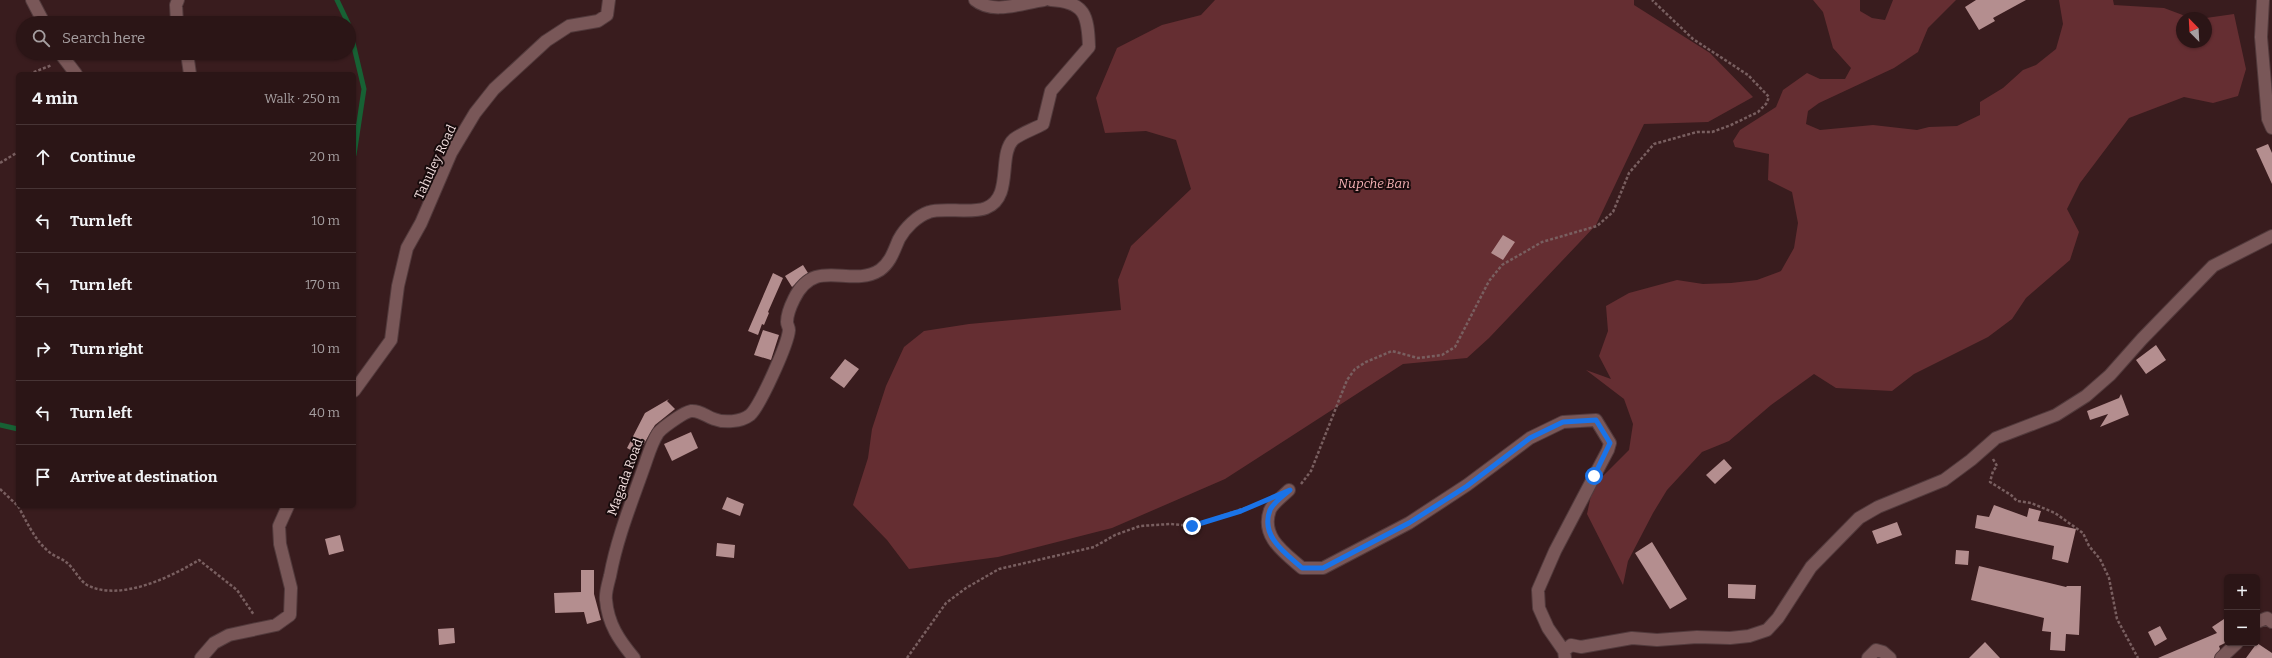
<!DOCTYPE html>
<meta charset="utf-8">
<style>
body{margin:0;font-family:Bitter,serif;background:#331e1f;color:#f1f3f6}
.controls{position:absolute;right:12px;bottom:12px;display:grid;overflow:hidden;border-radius:6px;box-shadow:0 1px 3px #0004}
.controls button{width:36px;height:36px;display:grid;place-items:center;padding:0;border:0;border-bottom:1px solid #473435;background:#2b1516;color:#f1f3f6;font:20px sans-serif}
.compass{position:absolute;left:2176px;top:12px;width:36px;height:36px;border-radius:50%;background:#2b1516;box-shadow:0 1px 3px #0004;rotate:336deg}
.stop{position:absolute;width:12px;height:12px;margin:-9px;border:3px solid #1a73e8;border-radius:50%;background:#fff}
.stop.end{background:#1a73e8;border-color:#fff;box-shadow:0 1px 4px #0008}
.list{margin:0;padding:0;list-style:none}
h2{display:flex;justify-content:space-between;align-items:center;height:52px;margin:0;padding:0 16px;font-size:17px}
h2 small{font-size:13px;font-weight:400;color:#a69fa1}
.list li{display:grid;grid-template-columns:26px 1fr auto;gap:12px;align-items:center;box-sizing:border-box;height:64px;padding:0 16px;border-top:1px solid #473435}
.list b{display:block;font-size:15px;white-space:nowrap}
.list em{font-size:13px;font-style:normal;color:#a69fa1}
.icon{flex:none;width:22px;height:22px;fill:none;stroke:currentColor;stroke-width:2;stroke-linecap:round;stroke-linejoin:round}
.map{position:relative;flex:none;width:2272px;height:658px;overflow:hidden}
.search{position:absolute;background:#2b1516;box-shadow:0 1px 3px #0004;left:16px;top:16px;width:340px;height:44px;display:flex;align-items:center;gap:10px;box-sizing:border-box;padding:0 14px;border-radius:22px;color:#a69fa1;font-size:15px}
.panel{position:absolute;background:#2b1516;box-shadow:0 1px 3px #0004;left:16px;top:72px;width:340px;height:436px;border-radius:6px}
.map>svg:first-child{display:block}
</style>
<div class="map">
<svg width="2272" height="658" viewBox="0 0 2272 658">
<rect width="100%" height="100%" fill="#391c1e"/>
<!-- green -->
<path fill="#652e32" d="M1215 0H1634V5L1710 53 1753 97 1708 122 1644 124 1596 225 1489 338 1467 358 1403 364 1225 479 1112 528 998 557 909 569 887 540 853 505 868 458 872 429 886 386 904 347 924 331 969 324 1121 310 1118 280 1131 246 1191 189 1176 140 1146 131 1105 133 1096 98 1117 48 1162 25 1201 15Z
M1813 0H1860V11L1872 18 1885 20 1893 0H1956L1928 28 1918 52 1894 68 1819 103 1808 111 1806 124 1820 130 1873 125 1917 130 1929 127 1957 126 1980 115V102L2003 88 2023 70 2036 65 2056 49 2063 24 2059 0H2113L2114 5 2164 8 2188 17 2199 18H2182V42H2206V18L2234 14 2246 69 2238 96 2213 103 2184 97 2129 118 2080 183 2067 209 2079 232 2070 260 2026 298 2012 319 1988 337 1914 374 1892 391 1836 388 1814 374 1771 405 1729 441 1702 452 1667 490 1653 513 1628 561 1623 585 1587 514 1593 486 1629 450 1633 424 1624 399 1586 370 1611 379 1599 356 1608 331 1606 306 1629 293 1677 280 1703 284 1731 283 1757 280 1781 271 1794 248 1798 223 1792 192 1768 180 1769 154 1735 147 1733 141 1740 130 1776 107 1783 90 1807 73 1820 79H1845L1851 68 1833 48 1823 12Z"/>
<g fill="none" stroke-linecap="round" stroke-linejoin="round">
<!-- stream -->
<path stroke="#176134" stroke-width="5" d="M337 0 348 23
M349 26 364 89 354 155
M0 425 18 429"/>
</g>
<!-- building -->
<path fill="#b48e8f" d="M1976 0H2026L1993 18 1995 21 1979 30 1965 7Z
M2268 144 2272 153V184L2256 149Z
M1503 235 1515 242 1503 260 1491 253Z
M803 265 808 273 792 287 785 276Z
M773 273 783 278 768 312 769 313 764 325 762 324 758 335 748 331Z
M763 330 779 335 771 360 754 355Z
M2156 345 2166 360 2146 374 2136 360Z
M845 359 859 369 844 388 830 378Z
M2121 394 2129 415 2100 427 2108 414 2090 420 2087 411 2119 398Z
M669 399 667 401 675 409 655 425 638 454 627 448 645 413Z
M691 432 698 448 672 461 664 444Z
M1724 459 1732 468 1715 484 1706 475Z
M727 497 744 504 740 516 722 509Z
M1994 505 2027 517 2029 508 2041 511 2038 521 2076 529 2068 563 2052 559 2054 546 1975 528 1977 515 1989 517Z
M1897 522 1902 535 1877 544 1872 531Z
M340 535 344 551 329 555 325 539Z
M1652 542 1687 599 1670 609 1635 553Z
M717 543 735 545 734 558 716 556Z
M1956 550 1969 551 1968 565 1955 564Z
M1979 566 2066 587 2067 586H2081L2079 635 2066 634 2065 651 2050 650 2051 632 2042 631 2044 618 1971 600Z
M581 570H594V594L601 620 587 624 584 612 555 613 554 593 581 592Z
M1728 584 1756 585 1755 599 1728 598Z
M2227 617V642L2219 646 2220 649 2214 658H2158L2217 633 2212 627Z
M2160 626 2167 639 2155 646 2148 632Z
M454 628 455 643 439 645 438 629Z
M1985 642 2000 658H1969Z
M2257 643 2272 653V658H2246Z"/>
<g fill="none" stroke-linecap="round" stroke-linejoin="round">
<defs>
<path id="minor" d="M32 0 44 23
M975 0C993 15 1022 3 1044 0
M2263 0 2261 37 2268 119 2272 128
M177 23 176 5 178 0
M60 53 76 74
M187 53 190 74
M354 391 391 340 398 286 407 248 421 223 451 153 475 113 494 89 546 41 569 26 598 21 607 15 609 0
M1289 490C1284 495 1273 503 1270 510 1260 537 1285 553 1302 568H1323L1409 523 1467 485 1530 438 1563 422 1596 420 1610 443 1608 450 1555 551 1538 590 1539 608 1548 628 1564 651
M2257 622 2267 618 2272 622
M201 658 214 643 229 635 276 625 290 615 291 588 280 544 279 526 288 506
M634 658C619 640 608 624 606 600 605 593 608 584 610 576 617 538 631 504 644 467 648 456 651 444 658 433 662 428 671 422 677 418 680 416 687 412 691 411 700 410 707 417 714 419 724 423 741 422 750 415 760 406 788 344 789 330 789 327 787 325 787 322 787 316 791 305 794 299 815 255 850 289 880 270 891 262 894 250 899 239 905 228 917 216 929 212 942 207 971 214 986 208 1014 197 997 154 1014 139 1022 133 1034 129 1043 124L1051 91 1089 47C1088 15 1085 2 1051 0
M1565 658 1564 651 1571 645 1581 647 1632 638 1657 640 1697 637 1730 638 1749 636 1767 630 1778 618 1811 567 1859 518 1878 507 1944 480 1971 460 1996 438 2056 415 2086 396 2110 375 2142 339 2213 266 2272 236
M1868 658 1876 650 1883 652 1890 658
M2221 658 2237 643"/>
</defs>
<!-- minor casing -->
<use href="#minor" stroke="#523a3c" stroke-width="14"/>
<!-- path -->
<path stroke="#795f60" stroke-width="2.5" stroke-dasharray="3 2" stroke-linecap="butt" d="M29 74 52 65
M0 163 18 152
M1993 459 1997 466 1993 471 1990 482 2011 495 2017 501 2031 503 2055 513 2083 533 2089 546 2100 559 2109 578 2117 619 2138 658
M1301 484 1311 471 1347 380 1355 369 1366 362 1392 351 1418 358 1442 355 1455 347 1489 281 1502 265 1542 242 1597 226 1613 212 1629 173 1654 144 1697 132H1712L1731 125 1758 112 1766 104 1769 97 1748 75 1693 39 1652 0
M0 489 18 506
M18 506C27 522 34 539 48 551 53 556 61 558 66 562 74 568 79 580 87 585 120 602 171 577 199 560L237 590 254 615
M907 658 946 603 966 588 999 569 1094 547 1115 535 1140 526 1170 524 1192 526 1257 504"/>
<!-- minor -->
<use href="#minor" stroke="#795758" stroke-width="12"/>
</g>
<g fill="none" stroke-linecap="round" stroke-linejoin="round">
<!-- route -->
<path stroke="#1a73e8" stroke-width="5" d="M1192 526 1241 511 1290 490C1284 495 1273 503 1270 510 1260 536 1285 553 1302 568H1323L1409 523 1467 486 1530 438 1563 422 1596 420 1610 443 1594 476"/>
</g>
<g text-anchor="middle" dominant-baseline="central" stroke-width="4" stroke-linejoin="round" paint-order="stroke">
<!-- street labels -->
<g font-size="13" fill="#f4e0e0" stroke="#180b0c">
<text transform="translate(435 162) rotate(-65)">Tahuley Road</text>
<text transform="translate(625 477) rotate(-70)">Magada Road</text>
</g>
<!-- park labels -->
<g font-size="13" font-style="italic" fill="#f5b1b4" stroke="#180b0c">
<text x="1374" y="183">Nupche Ban</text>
</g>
</g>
</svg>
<div class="controls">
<button>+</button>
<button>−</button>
</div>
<svg class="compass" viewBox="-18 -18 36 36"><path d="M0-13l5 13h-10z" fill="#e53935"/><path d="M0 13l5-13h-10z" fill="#a69fa1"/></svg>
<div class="stop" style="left:1594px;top:476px"></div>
<div class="stop end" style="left:1192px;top:526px"></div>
<div class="search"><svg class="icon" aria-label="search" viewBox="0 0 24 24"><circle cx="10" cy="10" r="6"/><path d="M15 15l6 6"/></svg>Search here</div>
<section class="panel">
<h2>4 min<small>Walk · 250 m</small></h2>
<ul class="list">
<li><svg class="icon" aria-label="ahead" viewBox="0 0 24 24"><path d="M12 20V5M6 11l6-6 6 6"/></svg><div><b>Continue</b></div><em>20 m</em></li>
<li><svg class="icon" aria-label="left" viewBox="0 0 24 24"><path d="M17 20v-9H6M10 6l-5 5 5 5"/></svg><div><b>Turn left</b></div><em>10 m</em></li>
<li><svg class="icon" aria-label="left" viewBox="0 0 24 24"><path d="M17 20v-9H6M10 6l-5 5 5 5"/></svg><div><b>Turn left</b></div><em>170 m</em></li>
<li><svg class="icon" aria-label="right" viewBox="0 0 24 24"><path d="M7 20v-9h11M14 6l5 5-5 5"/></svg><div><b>Turn right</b></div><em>10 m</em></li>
<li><svg class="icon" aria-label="left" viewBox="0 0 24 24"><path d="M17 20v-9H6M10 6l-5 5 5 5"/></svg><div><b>Turn left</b></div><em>40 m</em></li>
<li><svg class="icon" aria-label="arrive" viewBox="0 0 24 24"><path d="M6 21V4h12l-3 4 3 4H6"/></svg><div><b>Arrive at destination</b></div></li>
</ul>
</section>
</div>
